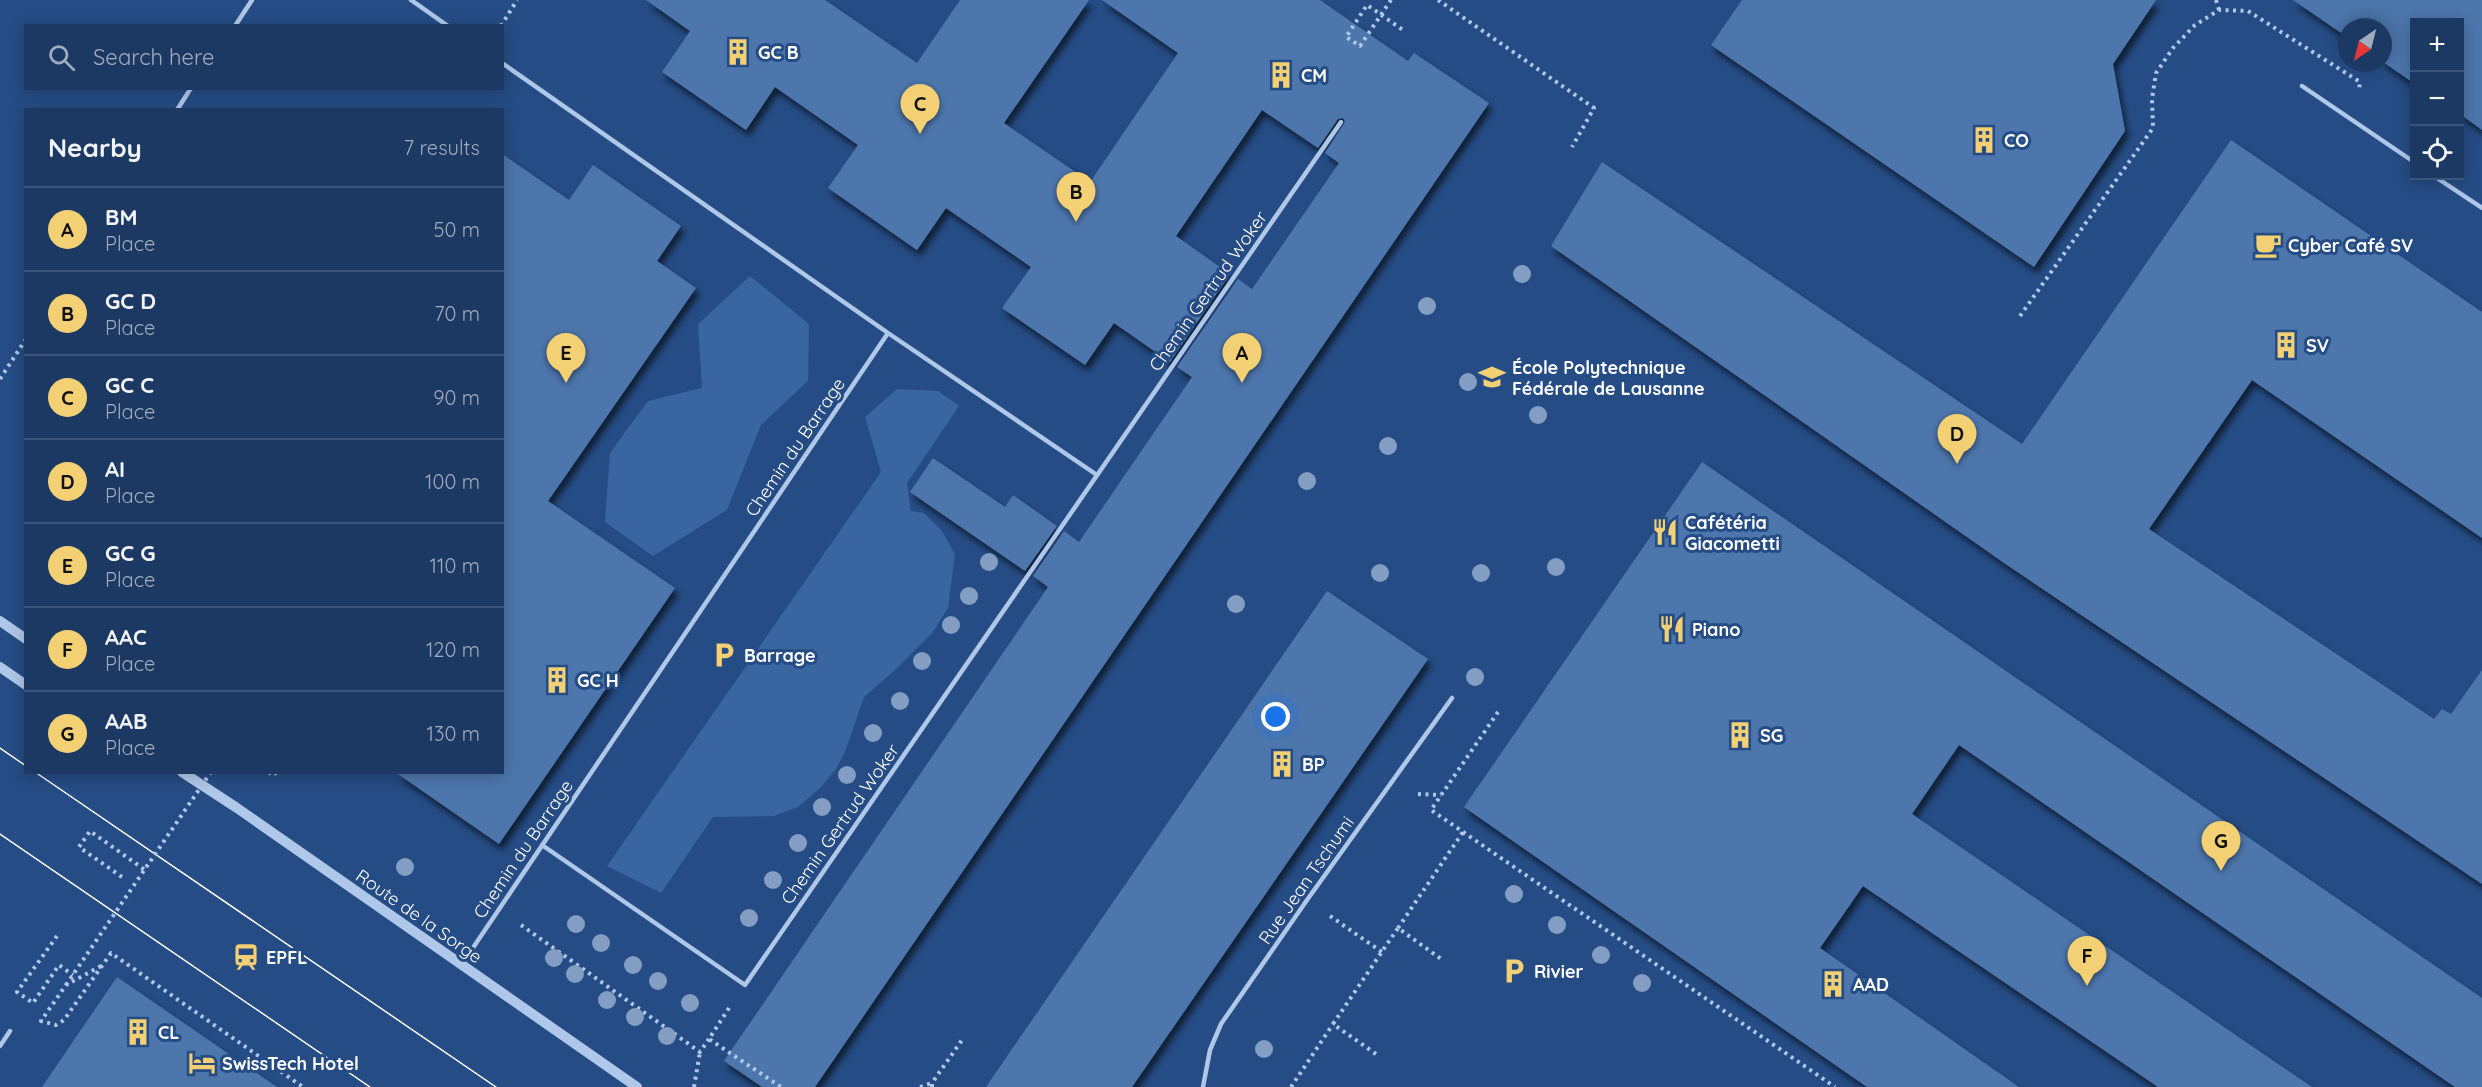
<!DOCTYPE html>
<meta charset="utf-8">
<style>
body{margin:0;font-family:Quicksand,sans-serif;background:#254069;color:#f1f3f6}
.controls{position:absolute;right:18px;top:18px;display:grid;overflow:hidden;border-radius:0px;box-shadow:0 3px 15px #0003}
.controls button{width:54px;height:54px;display:grid;place-items:center;padding:0;border:0;border-bottom:2px solid #3a5378;background:#1c3963;color:#f1f3f6;font:30px sans-serif}
.compass{position:absolute;left:2338px;top:18px;width:54px;height:54px;border-radius:50%;background:#1c3963;box-shadow:0 3px 15px #0003;rotate:215deg}
.you{position:absolute;left:1276px;top:717px;width:21px;height:21px;margin:-15px;border:4px solid #fff;border-radius:50%;background:#1a73e8;box-shadow:0 0 0 9px #1a73e833}
.badge{display:grid;place-items:center;width:39px;height:39px;border-radius:50%;background:#f2d073;color:#111;font-size:20px;font-weight:700}
.pin{position:absolute;translate:-50% -50px;filter:drop-shadow(0 2px 3px #0008)}
.pin::after{content:'';position:absolute;top:32px;width:21px;height:18px;background:inherit;clip-path:polygon(0 0,100% 0,50% 100%)}
.list{margin:0;padding:0;list-style:none}
h2{display:flex;justify-content:space-between;align-items:center;height:78px;margin:0;padding:0 24px;font-size:26px}
h2 small{font-size:20px;font-weight:400;color:#a0acbe}
.list li{display:grid;grid-template-columns:39px 1fr auto;gap:18px;align-items:center;box-sizing:border-box;height:84px;padding:0 24px;border-top:2px solid #3a5378}
.list b{display:block;font-size:22px;white-space:nowrap}
.list p{margin:0;font-size:20px;white-space:nowrap;color:#a0acbe}
.list em{font-size:20px;font-style:normal;color:#a0acbe}
.icon{flex:none;width:33px;height:33px;fill:none;stroke:currentColor;stroke-width:2;stroke-linecap:round;stroke-linejoin:round}
.map{position:relative;flex:none;width:2482px;height:1087px;overflow:hidden}
.search{position:absolute;background:#1c3963;box-shadow:0 3px 15px #0003;left:24px;top:24px;width:480px;height:66px;display:flex;align-items:center;gap:15px;box-sizing:border-box;padding:0 21px;border-radius:0px;color:#a0acbe;font-size:22px}
.panel{position:absolute;background:#1c3963;box-shadow:0 3px 15px #0003;left:24px;top:108px;width:480px;height:666px;border-radius:0px}
.map>svg:first-child{display:block}
</style>
<div class="map">
<svg width="2482" height="1087" viewBox="0 0 2482 1087">
<defs>
<filter id="shadow"><feDropShadow dx="3.5" dy="6" stdDeviation="3" flood-color="#0009"/></filter>
</defs>
<rect width="100%" height="100%" fill="#254c84"/>
<!-- green -->
<path fill="#3966a1" d="M750 276 809 324 808 381 761 425 727 510 653 556 605 522 610 453 648 401 702 388 698 324Z
M897 389 938 391 959 406 907 483 911 511 924 513 942 531 955 554 948 608 933 632 894 671 864 697 845 752 836 769 821 787 798 807 774 816 713 817 661 893 607 866 881 472 865 417Z"/>
<!-- building -->
<path fill="#4d76ac" filter="url(#shadow)" d="M646 0H825L917 63 960 0H1089L1004 123 1090 182 1178 53 1102 0H1320L1408 61 1414 53 1489 103 815 1087H762L724 1061 1048 587 1033 576 1064 531 1079 542 1192 377 1177 367 1238 279 1252 289 1339 163 1325 153 1345 122 1343 118 1338 119 1318 148 1262 110 1176 236 1230 274 1170 362 1114 323 1085 365 1002 308 1031 267 946 208 917 250 828 188 858 145 775 87 746 130 662 72 690 31Z
M1742 0H2156L2113 64 2125 131 2034 267 1711 45Z
M2293 0H2482V130L2460 114V22H2415V84L2383 62V27H2347V37Z
M2231 140 2482 312V538L2252 380 2149 529 2434 719 2442 709 2451 714 2482 670V884L2007 565 1551 246 1602 162 2022 444Z
M502 154 569 200 593 165 681 226 657 261 696 288 548 501 675 588 499 844 395 772H502Z
M933 458 1005 507 1013 495 1057 526 1025 571 910 492Z
M1702 462 2482 998V1087H2455L1959 745 1912 814 2312 1087H2158L1863 886 1820 948 2019 1087H1867L1464 807Z
M1327 591 1428 659 1132 1087H986Z
M117 977 277 1087H42Z"/>
<g fill="none" stroke-linecap="round" stroke-linejoin="round">
<!-- path -->
<path stroke="#afc7e8" stroke-width="4" stroke-dasharray="3 4.5" stroke-linecap="butt" d="M1391 0 1360 46 1346 37 1367 5 1403 30
M1438 0 1594 108 1572 147
M2216 0 2219 10
M501 26 517 0
M2020 316 2153 128 2152 99 2156 73 2173 48 2195 25 2219 10 2248 11 2360 82 2359 90
M0 379 26 339
M1498 712 1431 810 1835 1087
M269 772 273 776 276 772
M1418 794 1441 795
M122 877 79 847 90 831 145 870
M1330 916 1382 952
M521 925 700 1052 709 1039
M1398 928 1463 832
M57 936 17 992 33 1003 59 965 73 975
M101 966 66 985 41 1021 56 1025 64 1020 111 953 303 1087
M729 1008 709 1039 781 1087
M1376 1054 1333 1024 1398 928 1441 959
M694 1087 700 1052
M920 1087 932 1083
M932 1087V1083L962 1040
M1291 1087 1333 1024"/>
<!-- service -->
<path stroke="#afc7e8" stroke-width="4.5" d="M411 0 448 26
M235 26 252 0
M2302 86 2414 162
M177 110 191 88
M2434 176 2482 208
M888 333 1097 475
M542 845 745 985 1341 122
M462 964 888 333 502 63
M0 1046 10 1031
M1203 1087 1210 1050 1221 1024 1307 900 1452 698"/>
<!-- tertiary -->
<path stroke="#afc7e8" stroke-width="10" d="M0 621 26 639
M0 667 26 685
M182 772 237 808 637 1087"/>
<!-- tram -->
<path stroke="#fff" stroke-width="1.5" d="M0 748 26 766
M35 772 496 1087
M0 834 370 1087"/>
<!-- path-bridge -->
<path stroke="#afc7e8" stroke-width="4" stroke-dasharray="3 4.5" stroke-linecap="butt" d="M66 985 211 772"/>
</g>
<!-- trees -->
<g fill="#849ec3">
<circle cx="1522" cy="274" r="9"/>
<circle cx="1427" cy="306" r="9"/>
<circle cx="1468" cy="382" r="9"/>
<circle cx="1538" cy="415" r="9"/>
<circle cx="1388" cy="446" r="9"/>
<circle cx="1307" cy="481" r="9"/>
<circle cx="989" cy="562" r="9"/>
<circle cx="1556" cy="567" r="9"/>
<circle cx="1380" cy="573" r="9"/>
<circle cx="1481" cy="573" r="9"/>
<circle cx="969" cy="596" r="9"/>
<circle cx="1236" cy="604" r="9"/>
<circle cx="951" cy="625" r="9"/>
<circle cx="922" cy="661" r="9"/>
<circle cx="1475" cy="677" r="9"/>
<circle cx="900" cy="701" r="9"/>
<circle cx="873" cy="733" r="9"/>
<circle cx="847" cy="775" r="9"/>
<circle cx="822" cy="807" r="9"/>
<circle cx="798" cy="843" r="9"/>
<circle cx="405" cy="867" r="9"/>
<circle cx="773" cy="880" r="9"/>
<circle cx="1514" cy="894" r="9"/>
<circle cx="749" cy="918" r="9"/>
<circle cx="576" cy="924" r="9"/>
<circle cx="1557" cy="925" r="9"/>
<circle cx="601" cy="943" r="9"/>
<circle cx="1601" cy="955" r="9"/>
<circle cx="554" cy="958" r="9"/>
<circle cx="633" cy="965" r="9"/>
<circle cx="575" cy="974" r="9"/>
<circle cx="658" cy="981" r="9"/>
<circle cx="1642" cy="983" r="9"/>
<circle cx="607" cy="1000" r="9"/>
<circle cx="690" cy="1003" r="9"/>
<circle cx="635" cy="1017" r="9"/>
<circle cx="667" cy="1036" r="9"/>
<circle cx="1264" cy="1049" r="9"/>
</g>
<!-- icons -->
<defs>
<symbol id="building-bare" viewBox="-9 -9 18 18"><path d="M-4-6H4V6H1V3H-1V6H-4ZM-2.5-4.3h1.7v1.8h-1.7ZM.8-4.3h1.7v1.8H.8ZM-2.5-1h1.7V.8h-1.7ZM.8-1h1.7V.8H.8Z" fill="#f2d073" stroke="#254c84" stroke-width="2.5" paint-order="stroke"/></symbol>
<symbol id="cafe-bare" viewBox="-9 -9 18 18"><path d="M-5.5-4.5H6V0H3Q3 3.5 0 3.5H-2.5Q-5.5 3.5-5.5 0ZM3-3.2v2h1.7v-2ZM-6 4.5H4V6H-6Z" fill="#f2d073" stroke="#254c84" stroke-width="2.5" paint-order="stroke"/></symbol>
<symbol id="university-bare" viewBox="-9 -9 18 18"><path d="M0-5L7-2L0 1L-7-2ZM-4 1L0 2.5L4 1V4Q0 6-4 4Z" fill="#f2d073" stroke="#254c84" stroke-width="2.5" paint-order="stroke"/></symbol>
<symbol id="restaurant-bare" viewBox="-9 -9 18 18"><path d="M-5-6h1v4h1v-4h1v4h1v-4h1v5L-1.5 .5V6h-2V.5L-5-1ZM5-6V6H3V1.5H1.5Q1.5-4 5-6Z" fill="#f2d073" stroke="#254c84" stroke-width="2.5" paint-order="stroke"/></symbol>
<symbol id="parking-bare" viewBox="-9 -9 18 18"><path d="M-3.5-5.5H1a3.5 3.5 0 0 1 0 7H-1V5.5H-3.5ZM-1-3.4V-.6H.8a1.4 1.4 0 0 0 0-2.8Z" fill="#f2d073" stroke="#254c84" stroke-width="2.5" paint-order="stroke"/></symbol>
<symbol id="station-bare" viewBox="-9 -9 18 18"><path d="M-3-6H3Q5-6 5-4V2Q5 4 3 4L4.5 6H3L1.5 4h-3L-3 6H-4.5L-3 4Q-5 4-5 2V-4Q-5-6-3-6ZM-3.5-4v3h7v-3ZM-3.5 1v1.5H-2V1ZM2 1v1.5H3.5V1Z" fill="#f2d073" stroke="#254c84" stroke-width="2.5" paint-order="stroke"/></symbol>
<symbol id="hotel-bare" viewBox="-9 -9 18 18"><path d="M-6-4.5h1.5V1H6V5H4.5V3h-9V5H-6ZM-4 0a1.8 1.8 0 1 1 3.6 0ZM.5 0V-2.5h3Q6-2.5 6 0Z" fill="#f2d073" stroke="#254c84" stroke-width="2.5" paint-order="stroke"/></symbol>
</defs>
<g fill-rule="evenodd">
<use href="#building-bare" x="719" y="33" width="38" height="38"/>
<use href="#building-bare" x="1262" y="56" width="38" height="38"/>
<use href="#building-bare" x="1965" y="121" width="38" height="38"/>
<use href="#cafe-bare" x="2249" y="226" width="38" height="38"/>
<use href="#building-bare" x="2267" y="326" width="38" height="38"/>
<use href="#university-bare" x="1473" y="358" width="38" height="38"/>
<use href="#restaurant-bare" x="1646" y="513" width="38" height="38"/>
<use href="#restaurant-bare" x="1653" y="610" width="38" height="38"/>
<use href="#parking-bare" x="705" y="636" width="38" height="38"/>
<use href="#building-bare" x="538" y="661" width="38" height="38"/>
<use href="#building-bare" x="1721" y="716" width="38" height="38"/>
<use href="#building-bare" x="1263" y="745" width="38" height="38"/>
<use href="#station-bare" x="227" y="938" width="38" height="38"/>
<use href="#parking-bare" x="1495" y="952" width="38" height="38"/>
<use href="#building-bare" x="1814" y="965" width="38" height="38"/>
<use href="#building-bare" x="119" y="1013" width="38" height="38"/>
<use href="#hotel-bare" x="183" y="1044" width="38" height="38"/>
</g>
<g text-anchor="middle" dominant-baseline="central" stroke-width="6" stroke-linejoin="round" paint-order="stroke">
<!-- poi labels -->
<g font-size="18" font-weight="bold" fill="#fff" stroke="#254c84" text-anchor="start">
<text x="758" y="52">GC B</text>
<text x="1301" y="75">CM</text>
<text x="2004" y="140">CO</text>
<text x="2288" y="245">Cyber Café SV</text>
<text x="2306" y="345">SV</text>
<text x="1512" y="367">École Polytechnique<tspan x="1512" dy="21">Fédérale de Lausanne</tspan></text>
<text x="1685" y="522">Cafétéria<tspan x="1685" dy="21">Giacometti</tspan></text>
<text x="1692" y="629">Piano</text>
<text x="744" y="655">Barrage</text>
<text x="577" y="680">GC H</text>
<text x="1760" y="735">SG</text>
<text x="1302" y="764">BP</text>
<text x="266" y="957">EPFL</text>
<text x="1534" y="971">Rivier</text>
<text x="1853" y="984">AAD</text>
<text x="158" y="1032">CL</text>
<text x="222" y="1063">SwissTech Hotel</text>
</g>
<!-- street labels -->
<g font-size="18" fill="#fff" stroke="#254c84">
<text transform="translate(1208 291) rotate(-55)">Chemin Gertrud Woker</text>
<text transform="translate(795 447) rotate(-56)">Chemin du Barrage</text>
<text transform="translate(840 824) rotate(-55)">Chemin Gertrud Woker</text>
<text transform="translate(523 849) rotate(-56)">Chemin du Barrage</text>
<text transform="translate(1306 880) rotate(-55)">Rue Jean Tschumi</text>
<text transform="translate(419 916) rotate(35)">Route de la Sorge</text>
</g>
</g>
</svg>
<div class="controls">
<button>+</button>
<button>−</button>
<button><svg class="icon" aria-label="locate" viewBox="0 0 24 24"><circle cx="12" cy="12" r="6"/><path d="M12 2v4M12 18v4M2 12h4M18 12h4"/></svg></button>
</div>
<svg class="compass" viewBox="-18 -18 36 36"><path d="M0-13l5 13h-10z" fill="#e53935"/><path d="M0 13l5-13h-10z" fill="#a0acbe"/></svg>
<div class="you"></div>
<div class="pin badge" style="left:1242px;top:383px">A</div>
<div class="pin badge" style="left:1076px;top:222px">B</div>
<div class="pin badge" style="left:920px;top:134px">C</div>
<div class="pin badge" style="left:1957px;top:464px">D</div>
<div class="pin badge" style="left:566px;top:383px">E</div>
<div class="pin badge" style="left:2087px;top:986px">F</div>
<div class="pin badge" style="left:2221px;top:871px">G</div>
<div class="search"><svg class="icon" aria-label="search" viewBox="0 0 24 24"><circle cx="10" cy="10" r="6"/><path d="M15 15l6 6"/></svg>Search here</div>
<section class="panel">
<h2>Nearby<small>7 results</small></h2>
<ul class="list">
<li><span class="badge">A</span><div><b>BM</b><p>Place</p></div><em>50 m</em></li>
<li><span class="badge">B</span><div><b>GC D</b><p>Place</p></div><em>70 m</em></li>
<li><span class="badge">C</span><div><b>GC C</b><p>Place</p></div><em>90 m</em></li>
<li><span class="badge">D</span><div><b>AI</b><p>Place</p></div><em>100 m</em></li>
<li><span class="badge">E</span><div><b>GC G</b><p>Place</p></div><em>110 m</em></li>
<li><span class="badge">F</span><div><b>AAC</b><p>Place</p></div><em>120 m</em></li>
<li><span class="badge">G</span><div><b>AAB</b><p>Place</p></div><em>130 m</em></li>
</ul>
</section>
</div>
